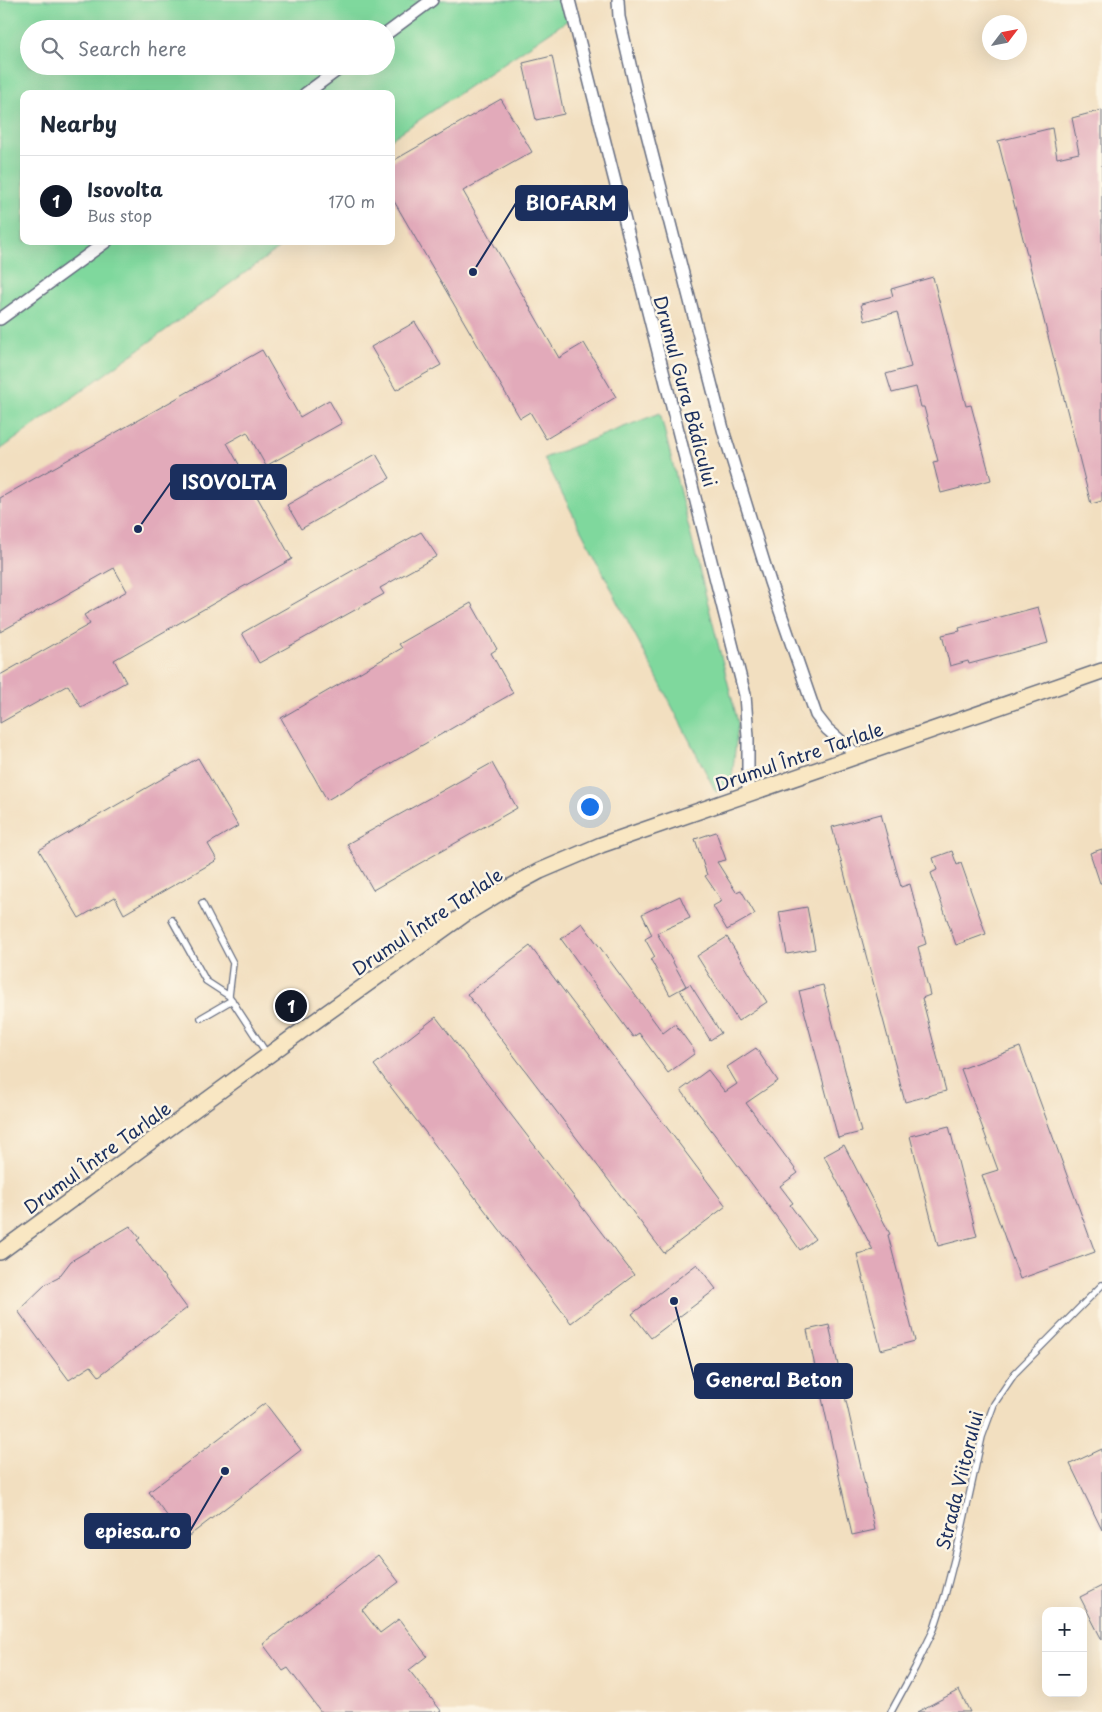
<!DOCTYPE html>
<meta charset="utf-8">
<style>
body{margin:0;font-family:"Playpen Sans",sans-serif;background:#f6f6f7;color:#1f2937}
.controls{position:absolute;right:15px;bottom:15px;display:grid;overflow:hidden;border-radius:10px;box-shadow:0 5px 20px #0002}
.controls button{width:45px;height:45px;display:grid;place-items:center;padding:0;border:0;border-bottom:1px solid #e0e1e3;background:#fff;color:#1f2937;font:25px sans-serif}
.compass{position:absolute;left:982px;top:15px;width:45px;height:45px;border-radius:50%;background:#fff;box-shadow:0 5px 20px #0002;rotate:58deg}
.you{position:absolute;left:589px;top:806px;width:18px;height:18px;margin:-12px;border:4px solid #fff;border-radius:50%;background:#1a73e8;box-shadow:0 0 0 8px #1a73e833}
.badge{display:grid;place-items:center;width:32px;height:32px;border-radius:50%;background:#111827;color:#fff;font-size:16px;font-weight:700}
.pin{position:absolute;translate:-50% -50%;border:2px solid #fff;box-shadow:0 1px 5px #0006}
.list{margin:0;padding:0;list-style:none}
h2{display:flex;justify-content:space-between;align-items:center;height:65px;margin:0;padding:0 20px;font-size:21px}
h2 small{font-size:16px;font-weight:400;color:#747a83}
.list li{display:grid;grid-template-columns:32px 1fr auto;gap:15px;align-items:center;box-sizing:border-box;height:90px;padding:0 20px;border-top:1px solid #e0e1e3}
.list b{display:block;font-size:19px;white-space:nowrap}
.list p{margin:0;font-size:16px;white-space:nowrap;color:#747a83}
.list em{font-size:16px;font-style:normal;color:#747a83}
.icon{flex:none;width:28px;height:28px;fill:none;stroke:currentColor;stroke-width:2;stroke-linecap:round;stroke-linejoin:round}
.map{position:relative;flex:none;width:1102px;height:1712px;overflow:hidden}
.search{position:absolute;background:#fff;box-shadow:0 5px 20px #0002;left:20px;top:20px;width:375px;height:55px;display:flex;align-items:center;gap:12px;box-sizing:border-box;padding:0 18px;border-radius:28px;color:#747a83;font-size:19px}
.panel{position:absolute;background:#fff;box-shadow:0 5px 20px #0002;left:20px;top:90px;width:375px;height:155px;border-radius:10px}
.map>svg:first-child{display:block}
</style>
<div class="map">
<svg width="1102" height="1712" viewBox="0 0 1102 1712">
<rect width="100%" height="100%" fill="#fcf5e5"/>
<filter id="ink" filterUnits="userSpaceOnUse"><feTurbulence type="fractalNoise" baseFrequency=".02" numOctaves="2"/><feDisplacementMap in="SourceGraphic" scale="10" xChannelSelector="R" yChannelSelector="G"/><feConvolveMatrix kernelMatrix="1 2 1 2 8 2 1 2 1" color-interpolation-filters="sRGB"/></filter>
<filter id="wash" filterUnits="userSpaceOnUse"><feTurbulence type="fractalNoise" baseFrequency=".0096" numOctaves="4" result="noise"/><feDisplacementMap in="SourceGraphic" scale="20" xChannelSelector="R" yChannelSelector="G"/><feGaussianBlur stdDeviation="1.12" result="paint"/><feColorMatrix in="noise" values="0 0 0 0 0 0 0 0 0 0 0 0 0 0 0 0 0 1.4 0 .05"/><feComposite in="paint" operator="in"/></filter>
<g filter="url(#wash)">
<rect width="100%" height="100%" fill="#f2dfc0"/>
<!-- green -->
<path fill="#7fd89d" stroke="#4d847e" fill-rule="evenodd" d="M0 0H562L568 20 391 139V94H24V241H289L0 450ZM29 29H386V66H29Z
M660 413 738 723 731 787 716 792 544 458Z"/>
<g id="blocks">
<!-- building -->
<path fill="#e2aaba" d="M552 56 564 114 536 120 523 63Z
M501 99 532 152 463 191 559 358 584 343 616 397 546 439 530 412 520 418 391 196V162Z
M1102 110V501L1091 504 998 141 1052 128 1057 158 1079 153 1072 118Z
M933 277 966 406 971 405 991 480 941 493 933 462 938 461 924 407H921L916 387 892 393 886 374 911 367 897 312 865 321 861 304 893 296 891 289Z
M415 322 441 365 396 390 371 347Z
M262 350 300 417 329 400 342 423 266 466 247 432 227 443 292 559 114 660 126 682 81 707 68 685 0 723V675L90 624 84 615 127 591 114 568 0 632V498Z
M376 454 390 478 301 529 287 505Z
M421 532 437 556 380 588 384 594 259 663 242 633Z
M471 603 497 649 491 653 513 693 327 800 281 718 402 648 399 644Z
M1038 607 1048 643 969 664 968 661 950 666 942 635 960 631 959 628Z
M198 758 238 826 208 844 217 860 124 914 115 897 79 918 39 850Z
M492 763 517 808 373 890 347 844Z
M881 814 901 887 910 884 926 944 918 947 930 995 922 998 946 1091 905 1102 832 827Z
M716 832 726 860 717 862 736 892 741 890 755 914 727 930 713 906 722 901 705 876 707 875 695 839Z
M1102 849V883H1100L1090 853Z
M952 851 957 865 961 863 986 934 956 945 931 873 937 870 933 858Z
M680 896 690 918 657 933 686 986 670 995 651 960 655 957 645 939 652 935 642 914Z
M807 907 815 949 787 954 779 912Z
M582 923 663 1033 675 1024 694 1050V1054L668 1073 639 1033 633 1037 561 939Z
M727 937 767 1002 738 1021 697 956Z
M530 946 726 1206 664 1253 467 994Z
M690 984 721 1033 710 1040 680 990Z
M823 985 861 1132 838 1138 799 991Z
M436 1017 634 1275 571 1323 374 1065Z
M1020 1047 1095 1252 1020 1279 982 1175 998 1170 961 1069Z
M756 1048 778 1081 746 1103 798 1173 780 1186 793 1203 790 1205 815 1239 800 1250 776 1216 681 1090 708 1070 725 1092 737 1084 727 1067Z
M949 1126 977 1236 938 1246 910 1136Z
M844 1145 890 1234 888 1235 915 1341 881 1350 857 1254 873 1250 824 1156Z
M130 1226 140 1238 137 1240 187 1308 99 1376 91 1366 69 1380 18 1311 46 1284 58 1278 71 1261Z
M697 1264 716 1289 651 1338 632 1314Z
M829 1325 875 1530 852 1535 807 1330Z
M265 1403 301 1450 185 1539 149 1492Z
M1102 1449V1530L1070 1464Z
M378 1555 399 1582 362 1610 380 1633 399 1619 427 1656 409 1670 442 1712H321L288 1668 283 1671 263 1644Z
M1102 1586V1640L1080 1597Z
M959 1690 970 1712H917Z"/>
</g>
</g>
<g filter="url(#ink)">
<use href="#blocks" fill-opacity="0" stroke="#666d80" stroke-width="1"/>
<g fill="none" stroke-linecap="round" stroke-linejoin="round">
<defs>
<path id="lane" d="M202 903 233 963 229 996
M172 920 206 981 229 996 267 1054
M201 1018 232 1000
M891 1712 915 1668 934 1629 945 1595 961 1533 982 1437 994 1404 1015 1373 1102 1285"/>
<path id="street" d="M569 0 745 695 748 737V794
M618 0 619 17 638 99 724 433 770 582 816 715 827 729 858 756
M386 34 432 0
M305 94 343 66
M0 319 107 241"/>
<path id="secondary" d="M0 1252 300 1032 465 914 501 892 540 871 601 845 1102 671"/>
</defs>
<!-- lane casing -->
<use href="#lane" stroke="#666d80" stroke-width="8"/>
<!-- street casing -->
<use href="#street" stroke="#666d80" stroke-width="14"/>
<!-- secondary casing -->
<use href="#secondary" stroke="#666d80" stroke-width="18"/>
<!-- lane -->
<use href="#lane" stroke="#fff" stroke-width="5.5"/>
<!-- street -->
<use href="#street" stroke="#fff" stroke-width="11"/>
<!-- secondary -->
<use href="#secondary" stroke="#f9e7c3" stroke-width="15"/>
</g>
</g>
<g text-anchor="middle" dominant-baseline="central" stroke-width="5" stroke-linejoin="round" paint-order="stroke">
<!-- street labels -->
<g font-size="18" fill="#1b2f5e" stroke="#fcf5e5">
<text transform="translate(686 391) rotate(75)">Drumul Gura Bădicului</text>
<text transform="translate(799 756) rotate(-19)">Drumul Între Tarlale</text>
<text transform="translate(427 921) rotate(-34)">Drumul Între Tarlale</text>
<text transform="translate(97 1157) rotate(-36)">Drumul Între Tarlale</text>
<text transform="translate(959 1480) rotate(-76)">Strada Viitorului</text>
</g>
</g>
<!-- callouts -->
<path fill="none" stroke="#1b2f5e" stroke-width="2" d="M473 272L516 203M138 529L171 482M674 1301L695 1381M225 1471L190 1531"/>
<g fill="#1b2f5e" stroke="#fcf5e5" stroke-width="2">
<circle cx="473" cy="272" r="5"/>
<circle cx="138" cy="529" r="5"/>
<circle cx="674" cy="1301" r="5"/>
<circle cx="225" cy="1471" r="5"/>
</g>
<g fill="#1b2f5e" stroke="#1b2f5e" stroke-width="2">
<rect x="516" y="186" width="111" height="34" rx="5"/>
<rect x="171" y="465" width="115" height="34" rx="5"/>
<rect x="695" y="1364" width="157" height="34" rx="5"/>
<rect x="85" y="1514" width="105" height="34" rx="5"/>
</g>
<g font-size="19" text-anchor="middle" font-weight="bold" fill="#fff">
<text x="571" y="210">BIOFARM</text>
<text x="229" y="489">ISOVOLTA</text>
<text x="774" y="1387">General Beton</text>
<text x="138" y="1538">epiesa.ro</text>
</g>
</svg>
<div class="controls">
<button>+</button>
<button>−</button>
</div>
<svg class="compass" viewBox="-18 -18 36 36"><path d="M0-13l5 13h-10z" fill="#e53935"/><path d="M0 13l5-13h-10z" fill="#747a83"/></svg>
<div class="you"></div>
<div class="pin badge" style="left:291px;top:1006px">1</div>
<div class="search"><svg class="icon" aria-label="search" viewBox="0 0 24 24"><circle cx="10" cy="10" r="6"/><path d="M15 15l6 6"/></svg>Search here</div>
<section class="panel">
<h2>Nearby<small></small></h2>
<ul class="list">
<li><span class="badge">1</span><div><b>Isovolta</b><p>Bus stop</p></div><em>170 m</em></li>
</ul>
</section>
</div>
